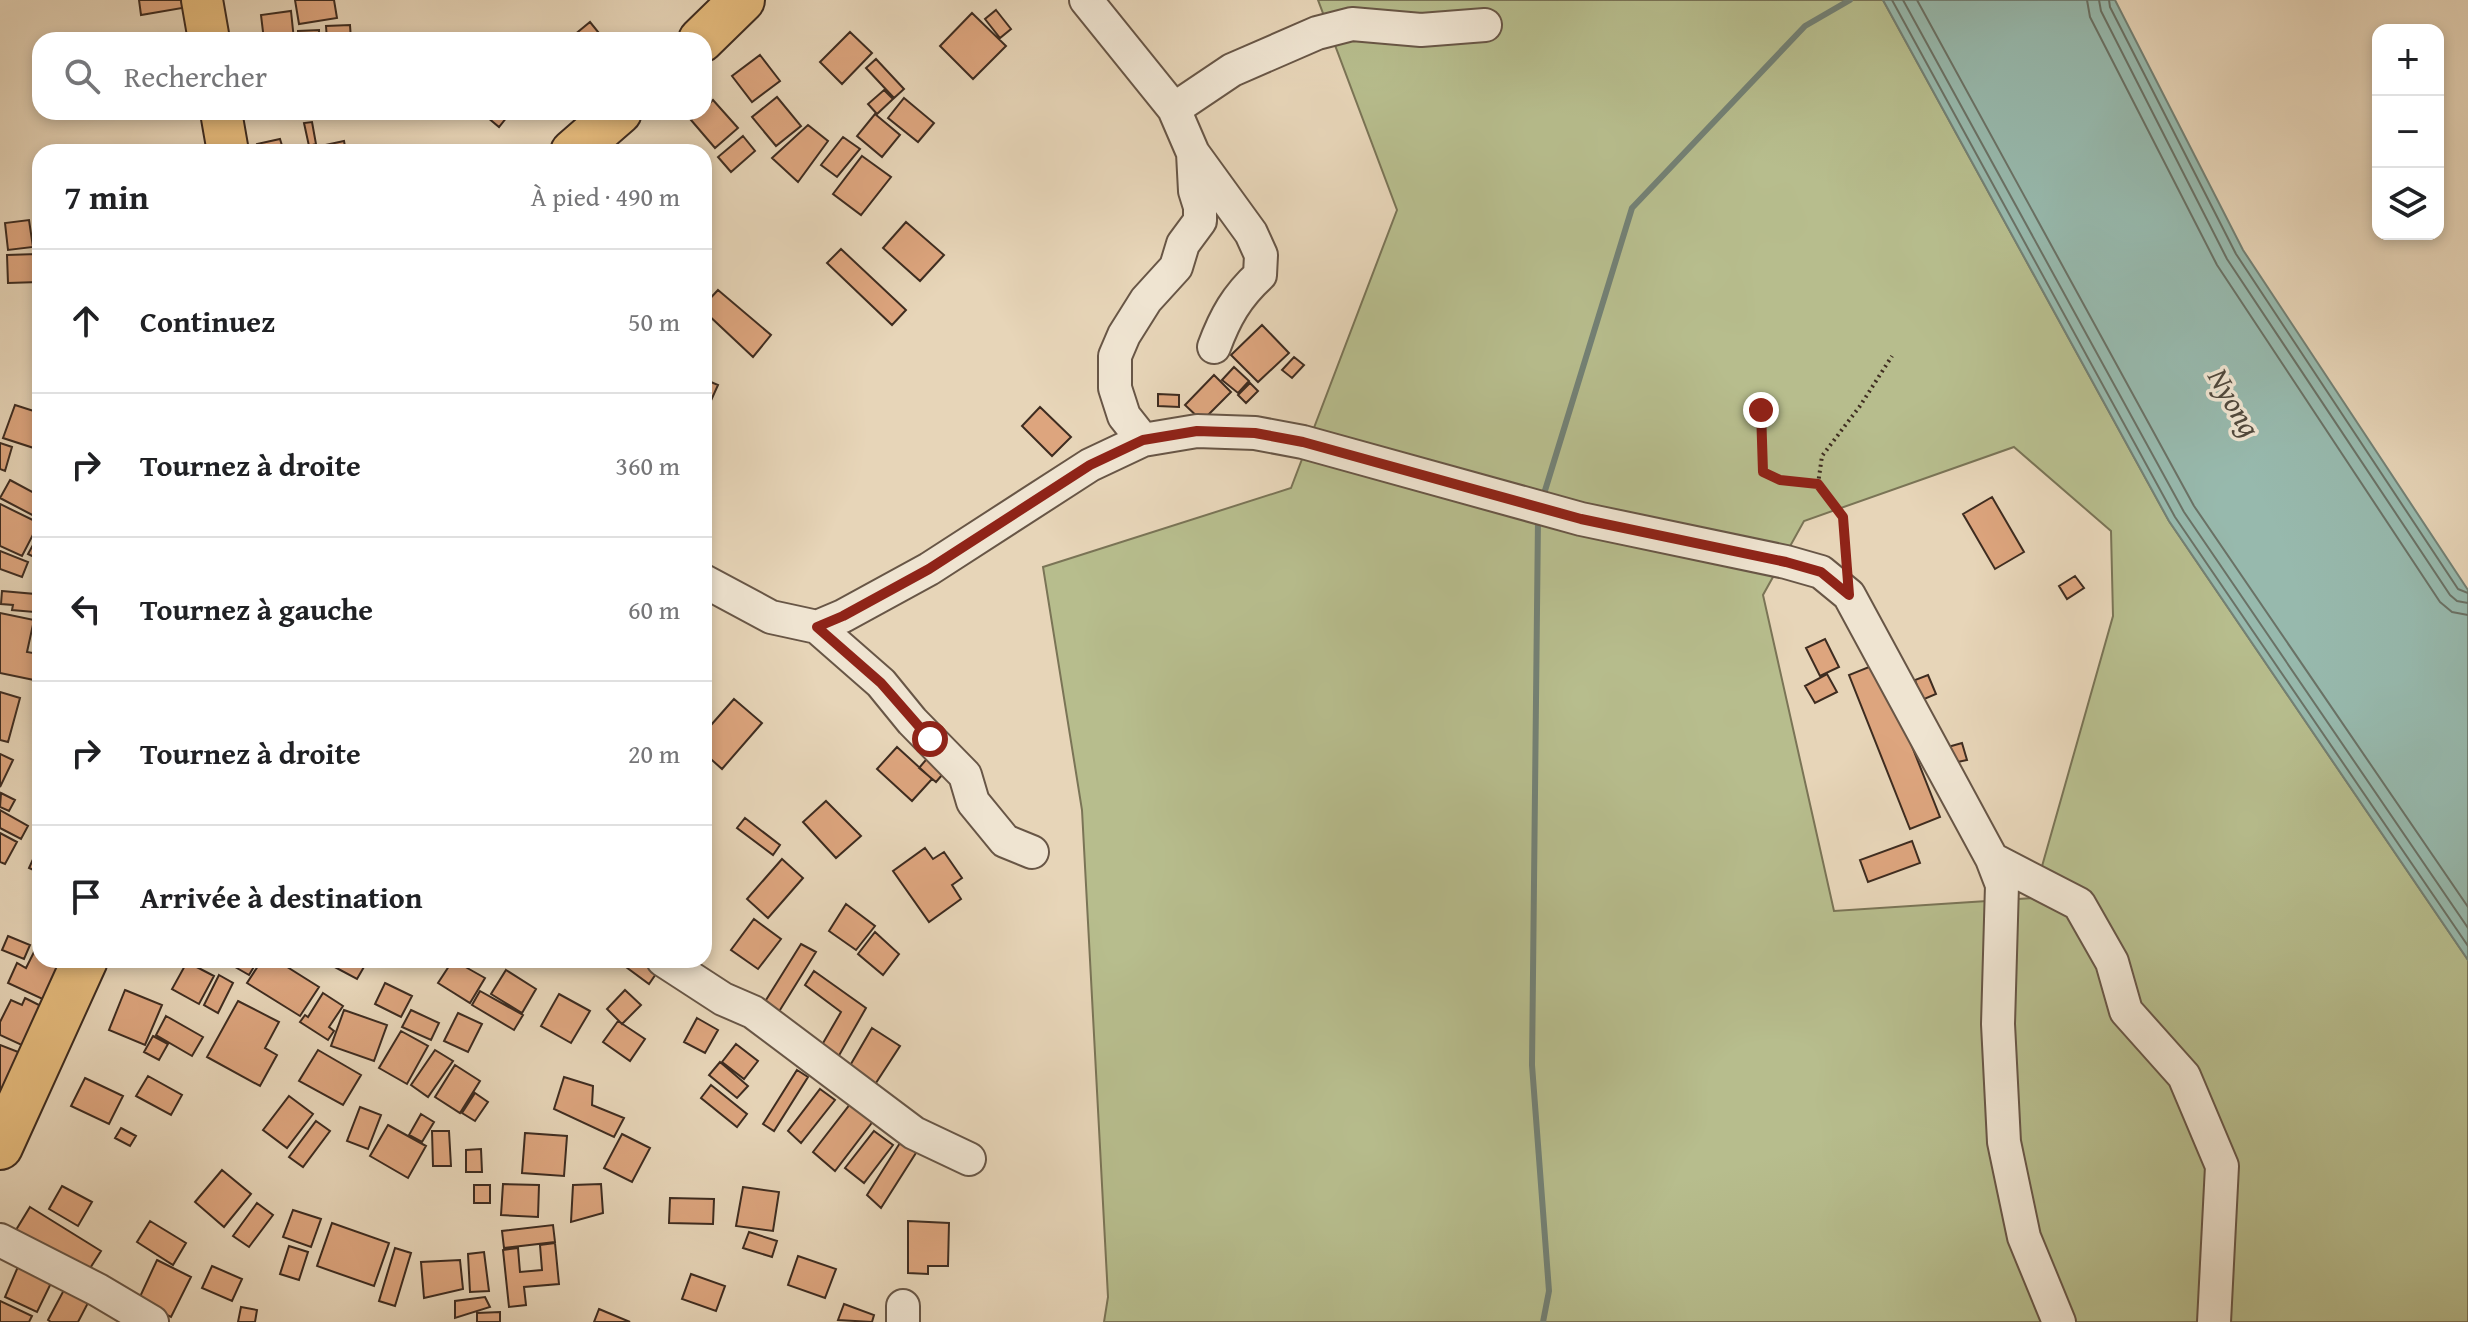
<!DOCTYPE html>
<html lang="fr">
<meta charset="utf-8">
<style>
body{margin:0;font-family:"Gentium Book Plus",serif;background:#f6f6f6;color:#202124}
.controls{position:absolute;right:24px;top:24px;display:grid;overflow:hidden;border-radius:16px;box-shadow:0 4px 12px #0003}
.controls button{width:72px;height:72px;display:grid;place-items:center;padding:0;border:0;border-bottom:2px solid #e0e0e0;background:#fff;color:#202124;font:40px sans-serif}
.stop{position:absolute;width:24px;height:24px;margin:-18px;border:6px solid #8f2418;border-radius:50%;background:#fff}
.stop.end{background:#8f2418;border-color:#fff;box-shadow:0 2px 8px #0008}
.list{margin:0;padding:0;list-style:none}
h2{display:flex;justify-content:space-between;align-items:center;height:104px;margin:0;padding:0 32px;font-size:34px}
h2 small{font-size:26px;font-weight:400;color:#757577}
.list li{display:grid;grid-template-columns:52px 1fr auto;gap:24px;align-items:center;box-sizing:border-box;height:144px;padding:0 32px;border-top:2px solid #e0e0e0}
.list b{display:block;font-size:30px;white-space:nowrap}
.list em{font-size:26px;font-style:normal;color:#757577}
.icon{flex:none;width:44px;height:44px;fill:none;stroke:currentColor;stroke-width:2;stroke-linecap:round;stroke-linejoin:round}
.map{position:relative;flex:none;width:2468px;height:1322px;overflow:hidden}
.search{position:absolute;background:#fff;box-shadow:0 4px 12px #0003;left:32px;top:32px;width:680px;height:88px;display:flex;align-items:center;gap:20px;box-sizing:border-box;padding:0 28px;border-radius:24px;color:#757577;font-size:30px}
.panel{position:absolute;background:#fff;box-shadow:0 4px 12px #0003;left:32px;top:144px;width:680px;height:824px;border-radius:24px}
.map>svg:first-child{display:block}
</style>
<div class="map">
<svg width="2468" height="1322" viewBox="0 0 2468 1322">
<rect width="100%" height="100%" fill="#e7d5b8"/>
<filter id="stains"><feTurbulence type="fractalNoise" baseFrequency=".0025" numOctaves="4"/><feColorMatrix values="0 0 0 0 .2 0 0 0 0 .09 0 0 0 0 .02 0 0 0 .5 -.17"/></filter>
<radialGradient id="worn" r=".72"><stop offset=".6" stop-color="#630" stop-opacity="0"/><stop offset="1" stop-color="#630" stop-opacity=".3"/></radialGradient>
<!-- green -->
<path fill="#b7bd8d" stroke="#7a7456" stroke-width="2" fill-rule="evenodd" d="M1318 0H1883L2169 521 2468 960V1322H1104L1108 1297 1082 810 1043 567 1291 488 1397 210ZM2014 447 2111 531 2113 616 2033 898 1834 911 1763 595 1804 521Z"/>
<!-- water -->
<path fill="#97b9ad" stroke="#738175" stroke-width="2" d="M1883 0H2115L2243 250 2468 590V960L2169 521Z"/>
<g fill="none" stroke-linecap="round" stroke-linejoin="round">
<!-- shore -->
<path stroke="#6a7266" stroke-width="2" d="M1892 0 2175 517 2468 946
M1903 0 2184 512 2468 928
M1917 0 2194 506 2468 907
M2087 0 2090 17 2217 265 2440 602 2452 612 2468 615
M2099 0 2101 11 2227 259 2450 595 2457 601 2468 603
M2109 0 2110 7 2236 254 2458 589 2468 593"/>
<!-- stream -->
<path stroke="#738175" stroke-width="6" d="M1543 497 1632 208 1805 26 1850 0
M1538 519 1532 1065 1549 1291 1543 1322"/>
</g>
<!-- building -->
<path fill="#dda57e" stroke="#3e2c20" stroke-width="2" d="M139 0H187L188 7 141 15Z
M295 0H334L337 18 299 24Z
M996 10 1011 29 1000 38 985 19Z
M291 11 294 40H264L261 15Z
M972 13 1006 46 973 79 940 46Z
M590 22 603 38 568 40Z
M350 25 351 40H327L326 26Z
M319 30V40H298V31Z
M850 32 872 53 842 84 820 62Z
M760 55 780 81 752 102 732 76Z
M876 59 904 89 894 98 866 68Z
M884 90 893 99 877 114 868 104Z
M777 97 801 126 776 146 752 117Z
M904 98 934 123 918 142 888 118Z
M713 100 738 128 715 148 691 120 700 112H704V108Z
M481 112H511L499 127Z
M875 114 900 135 882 157 857 136Z
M312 122 316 144 309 146 304 123Z
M808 125 828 141 798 182 772 158Z
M743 136 755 151 731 172 718 157Z
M843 137 860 149 837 177 821 165Z
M280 139 284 152H258L257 144Z
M344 141 346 152H317L316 147Z
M862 156 891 177 861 215 833 194Z
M29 220 33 247 8 250 5 223Z
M906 222 944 255 920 281 883 248Z
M841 249 906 310 892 325 827 263Z
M37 254 39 282 8 283 7 255Z
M718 290 771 335 753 357 704 311V305Z
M1262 325 1289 353 1258 382 1231 355Z
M1294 357 1304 365 1292 378 1282 370Z
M1234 367 1249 381 1238 393 1222 380Z
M1214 375 1231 392 1202 421 1185 405Z
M704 379 718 385 704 416Z
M1250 383 1258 391 1246 403 1238 395Z
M1158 394 1179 395V407L1158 406Z
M15 405 40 413V450L3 438Z
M1040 407 1071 437 1052 456 1022 426Z
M0 443 12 447 5 471 0 469Z
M10 480 40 496V519L0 498Z
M1992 497 2024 552 1995 569 1963 514Z
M0 504 39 523 22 556 0 546Z
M40 532V560L28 554Z
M0 551 28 562 22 577 0 569Z
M2075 576 2084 588 2067 599 2059 586Z
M2 591 35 594 34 612 12 610 13 605 1 604Z
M0 613 34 620 27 652 39 654 34 680 0 673Z
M1825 639 1839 667 1820 676 1806 648Z
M1879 663 1940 817 1910 829 1849 675Z
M1827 674 1837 692 1815 703 1805 686Z
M1928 675 1936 694 1922 700 1915 680Z
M0 692 20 698 8 742 0 740Z
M734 699 762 723 722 769 704 753V733Z
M1962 743 1967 760 1953 763 1948 747Z
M897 747 932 779 912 801 877 769Z
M0 754 13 760 0 787Z
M931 754 948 768 936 782 919 768Z
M1 793 15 800 9 811 0 807Z
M826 801 861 836 836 858 803 822Z
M0 810 28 826 21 839 0 828Z
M745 818 780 845 773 855 737 828Z
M0 833 17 842 5 864 0 862Z
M1912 841 1920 863 1868 882 1860 860Z
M40 844V873L29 868Z
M925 848 933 859 944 852 962 878 952 885 961 899 929 922 893 871Z
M782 859 803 878 768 918 747 899Z
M846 904 875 926 856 950 829 931Z
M754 919 781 939 758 969 731 950Z
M875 932 899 954 883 975 858 954Z
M8 936 30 945 24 959 2 950Z
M801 944 816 952 775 1018 761 1008Z
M35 950 40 952V960H56L67 965 49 1002 8 983 17 963 26 968Z
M223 960H258L249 975Z
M262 960H276L319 987 300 1016 247 983Z
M331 960H368L357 979 329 964Z
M453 960 485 978 470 1003 438 983Z
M631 960H649L660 968 649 984 626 967Z
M187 962 214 976 199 1004 172 989Z
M506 970 536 989 522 1013 491 994Z
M814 971 866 1008 837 1059 819 1050 841 1012 805 985Z
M219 975 233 983 218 1013 204 1005Z
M385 983 412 996 401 1017 375 1004Z
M125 990 162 1005 145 1045 109 1030Z
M625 990 641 1005 622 1024 607 1009Z
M480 991 523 1015 514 1030 472 1005Z
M323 993 343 1006 329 1027 334 1031 328 1040 300 1022 305 1015 308 1017Z
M559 994 590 1011 571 1043 541 1026Z
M25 998 45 1008 26 1047 0 1035V1022L11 1000 22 1005Z
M238 1001 279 1022 265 1048 277 1055 260 1086 207 1057Z
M344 1010 387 1025 374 1061 331 1046Z
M411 1010 439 1023 431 1040 402 1027Z
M458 1013 482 1024 468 1052 444 1041Z
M166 1016 203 1037 192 1056 156 1035Z
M697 1018 718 1030 705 1053 684 1042Z
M618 1021 645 1039 630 1061 603 1042Z
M872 1028 900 1046 872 1089 848 1069Z
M401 1031 428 1046 407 1084 379 1068Z
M153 1036 168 1044 159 1060 144 1052Z
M736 1044 758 1061 744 1079 722 1062Z
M0 1045 31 1057 0 1096Z
M318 1050 361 1075 343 1105 299 1081Z
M435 1050 453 1061 428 1097 411 1085Z
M720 1062 748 1086 737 1098 709 1075Z
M455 1065 480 1081 460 1113 435 1097Z
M797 1070 808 1077 774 1131 763 1124Z
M148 1076 182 1095 171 1115 136 1096Z
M564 1077 593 1086 592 1105 624 1118 614 1137 554 1109Z
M85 1078 123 1096 109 1124 71 1106Z
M711 1085 747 1114 737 1127 701 1098Z
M820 1089 835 1100 801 1143 788 1131Z
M475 1093 488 1102 475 1121 462 1113Z
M289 1096 313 1114 287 1148 263 1130Z
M851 1103 874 1120 835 1171 813 1152Z
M360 1107 381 1115 368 1149 347 1141Z
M421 1114 434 1122 422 1142 409 1135Z
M316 1121 330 1131 303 1167 289 1157Z
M388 1125 426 1146 408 1178 370 1156Z
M121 1128 136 1136 130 1146 115 1138Z
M432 1131H449L451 1166H433Z
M874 1131 893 1145 864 1183 845 1168Z
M525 1133 567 1136 564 1176 522 1173Z
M622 1134 650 1148 632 1182 604 1168Z
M905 1135 921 1145 881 1208 867 1195Z
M481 1149 482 1172H466V1150Z
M222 1170 251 1194 224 1227 195 1202Z
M503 1184 539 1185 538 1217 501 1215Z
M601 1184 603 1213 571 1222 573 1185Z
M474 1185H490V1203H474Z
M62 1186 92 1202 78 1226 49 1209Z
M743 1187 779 1192 773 1231 736 1226Z
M670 1198 714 1199 713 1224 669 1223Z
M257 1203 273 1215 249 1247 233 1236Z
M30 1207 101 1251 87 1273 16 1230Z
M293 1210 321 1219 311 1247 283 1237Z
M150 1221 186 1243 173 1265 137 1242Z
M908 1221 949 1223 948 1266H928V1274L908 1273Z
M332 1223 389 1243 374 1286 317 1266Z
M553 1225 555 1242 504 1248 502 1231Z
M749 1232 777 1241 772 1257 743 1248Z
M555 1243 559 1284 524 1287 526 1305 509 1307 503 1250 518 1248 520 1272 542 1270 540 1245Z
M289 1246 308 1252 299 1280 280 1274Z
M395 1248 411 1253 395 1306 379 1301Z
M484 1252 489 1291 470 1292 468 1254Z
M798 1256 836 1269 825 1298 788 1285Z
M157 1260 191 1277 171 1317 138 1301Z
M460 1260 463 1289 424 1298 421 1262Z
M20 1262 54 1277 37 1312 5 1297Z
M212 1266 242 1279 232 1301 202 1288Z
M691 1274 725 1286 716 1311 682 1299Z
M65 1288 89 1301 78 1322H51L48 1320Z
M485 1297 490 1307 455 1318V1301Z
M0 1301 32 1316 29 1322H0Z
M844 1304 874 1315 872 1322 838 1320Z
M241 1307 257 1310 255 1322H238Z
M599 1309 630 1322H594Z
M500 1312V1322H477V1313Z"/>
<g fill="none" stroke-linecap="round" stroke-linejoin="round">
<defs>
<path id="minor" d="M1086 0 1174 109 1193 153 1195 191 1200 207V221L1183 244 1176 267 1146 300 1124 335 1115 356V388L1124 416 1143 440
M1174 109 1232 70 1317 33 1352 24 1421 30 1485 25
M1193 153 1251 233 1261 255 1260 275C1237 296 1225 317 1214 347
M704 581 771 617 817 627 843 616 929 569 1090 465 1143 440 1197 431 1255 433 1303 442 1581 519 1786 562 1821 572 1849 595 1992 859 2002 885 1998 1024 2004 1142 2024 1237 2059 1322
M817 627 881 683 912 721 965 775 973 802 1005 841 1032 852
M1992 859 2079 904 2112 962 2126 1011 2184 1076 2222 1166 2214 1322
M663 960 723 999 753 1012 914 1133 969 1159
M0 1240 98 1290 152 1322
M903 1322V1306"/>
<path id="major" d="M202 0 209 40
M221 112 228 152"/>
<path id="highway" d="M701 40 742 0
M573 152 619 112
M0 1147 85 960"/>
</defs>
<!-- minor casing -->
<use href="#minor" stroke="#685646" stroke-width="36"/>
<!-- major casing -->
<use href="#major" stroke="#3e2c20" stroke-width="44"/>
<!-- highway casing -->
<use href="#highway" stroke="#3e2c20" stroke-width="48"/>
<!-- path -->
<path stroke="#3e2c20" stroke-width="4" stroke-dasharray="2 4" stroke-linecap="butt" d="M1761 410 1763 472 1780 480 1818 484
M1846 560 1843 517 1818 484 1822 456 1860 406 1892 356"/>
<!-- minor -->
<use href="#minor" stroke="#efe4d1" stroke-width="32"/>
<!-- major -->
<use href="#major" stroke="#e4ba7c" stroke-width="40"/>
<!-- highway -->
<use href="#highway" stroke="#e4ba7c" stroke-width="44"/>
</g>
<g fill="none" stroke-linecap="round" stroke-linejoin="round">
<!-- route -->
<path stroke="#8f2418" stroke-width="10" d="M930 739 881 683 817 627 843 616 929 569 1090 465 1143 440 1197 431 1255 433 1303 442 1581 519 1786 562 1821 572 1849 595 1843 517 1818 484 1780 480 1763 472 1761 410"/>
</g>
<g text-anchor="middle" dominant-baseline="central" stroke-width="7" stroke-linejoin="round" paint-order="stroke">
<!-- water labels -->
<g font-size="30" font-style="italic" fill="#50483c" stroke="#efe4d1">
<text transform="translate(2235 402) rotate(60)">Nyong</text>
</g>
</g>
<rect width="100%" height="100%" filter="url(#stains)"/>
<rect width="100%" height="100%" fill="url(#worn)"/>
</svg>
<div class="controls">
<button>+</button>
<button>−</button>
<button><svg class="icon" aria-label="layers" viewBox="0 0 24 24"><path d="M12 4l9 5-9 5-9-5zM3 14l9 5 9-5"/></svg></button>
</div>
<div class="stop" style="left:930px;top:739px"></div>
<div class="stop end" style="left:1761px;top:410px"></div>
<div class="search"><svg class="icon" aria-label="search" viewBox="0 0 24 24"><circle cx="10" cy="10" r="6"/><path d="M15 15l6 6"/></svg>Rechercher</div>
<section class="panel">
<h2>7 min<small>À pied · 490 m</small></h2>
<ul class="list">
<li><svg class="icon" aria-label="ahead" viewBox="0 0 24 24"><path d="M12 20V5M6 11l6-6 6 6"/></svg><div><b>Continuez</b></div><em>50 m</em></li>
<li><svg class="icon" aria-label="right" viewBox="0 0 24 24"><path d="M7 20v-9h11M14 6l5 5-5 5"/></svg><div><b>Tournez à droite</b></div><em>360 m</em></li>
<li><svg class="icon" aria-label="left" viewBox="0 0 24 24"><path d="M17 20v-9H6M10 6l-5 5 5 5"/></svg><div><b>Tournez à gauche</b></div><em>60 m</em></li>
<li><svg class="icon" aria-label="right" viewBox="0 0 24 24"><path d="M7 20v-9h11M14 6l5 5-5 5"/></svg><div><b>Tournez à droite</b></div><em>20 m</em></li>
<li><svg class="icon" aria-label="arrive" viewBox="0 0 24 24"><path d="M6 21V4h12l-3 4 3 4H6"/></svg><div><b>Arrivée à destination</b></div></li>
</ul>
</section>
</div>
